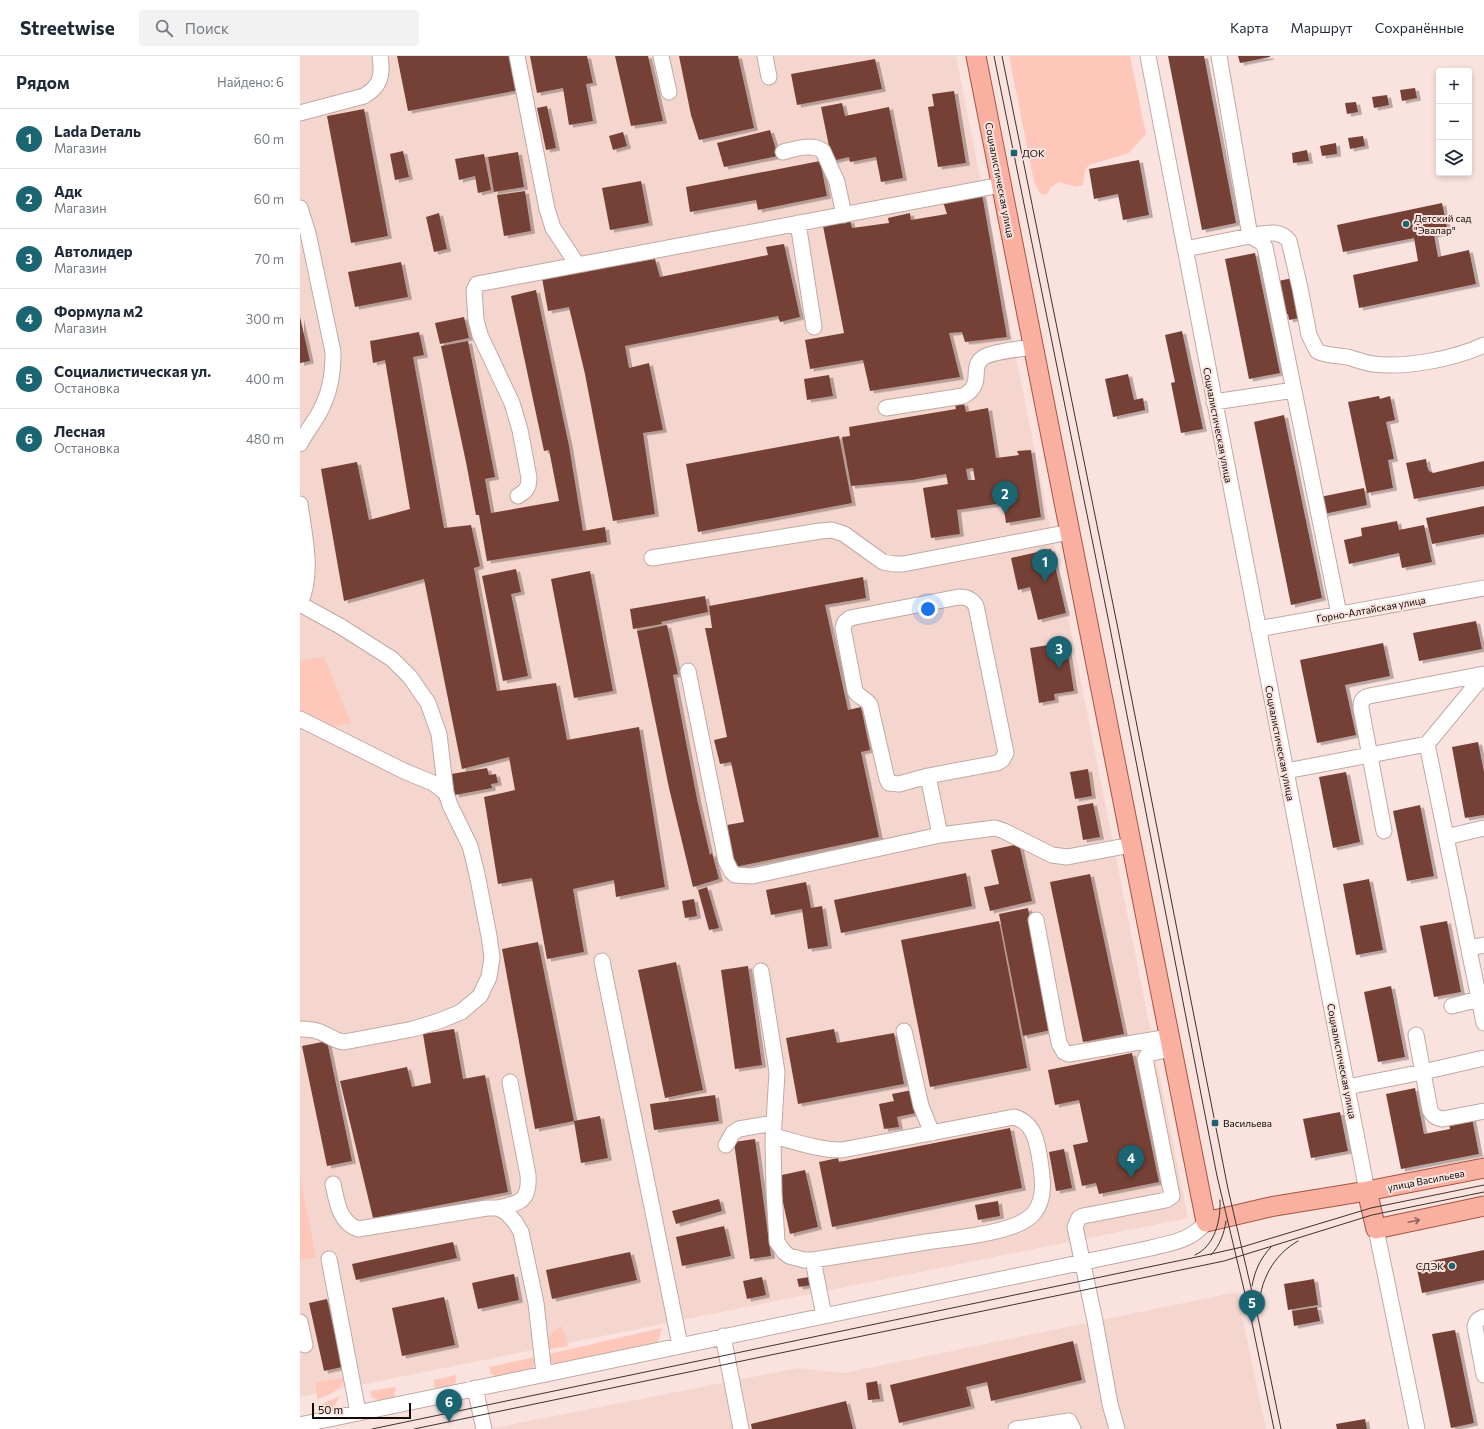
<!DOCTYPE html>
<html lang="ru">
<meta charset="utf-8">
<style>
body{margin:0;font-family:Commissioner,sans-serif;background:#f2f2f3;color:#1f2937}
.controls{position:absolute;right:12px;top:12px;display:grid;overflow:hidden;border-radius:4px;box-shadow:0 2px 6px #0003}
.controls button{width:36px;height:36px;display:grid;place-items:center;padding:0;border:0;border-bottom:1px solid #e0e1e3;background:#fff;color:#1f2937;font:20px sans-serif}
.scale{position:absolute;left:12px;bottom:10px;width:99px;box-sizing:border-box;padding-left:4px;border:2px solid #110a08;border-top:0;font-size:11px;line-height:14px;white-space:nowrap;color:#110a08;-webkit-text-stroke:3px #fae3de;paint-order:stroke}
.you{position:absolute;left:628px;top:553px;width:14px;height:14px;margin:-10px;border:3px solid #fff;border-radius:50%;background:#1a73e8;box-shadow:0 0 0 6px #1a73e833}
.badge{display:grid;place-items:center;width:26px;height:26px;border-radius:50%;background:#1b6472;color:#fff;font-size:13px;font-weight:700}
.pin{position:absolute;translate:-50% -33px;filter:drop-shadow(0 1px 2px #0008)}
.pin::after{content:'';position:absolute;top:21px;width:14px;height:12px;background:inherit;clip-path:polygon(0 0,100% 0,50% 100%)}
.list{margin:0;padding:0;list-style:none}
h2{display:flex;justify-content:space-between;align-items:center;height:52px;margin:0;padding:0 16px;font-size:17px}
h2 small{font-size:13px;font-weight:400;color:#747a83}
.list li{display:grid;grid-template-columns:26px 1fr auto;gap:12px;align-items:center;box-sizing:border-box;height:60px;padding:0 16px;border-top:1px solid #e0e1e3}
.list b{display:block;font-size:15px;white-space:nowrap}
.list p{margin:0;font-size:13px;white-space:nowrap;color:#747a83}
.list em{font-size:13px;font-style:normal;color:#747a83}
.icon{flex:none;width:22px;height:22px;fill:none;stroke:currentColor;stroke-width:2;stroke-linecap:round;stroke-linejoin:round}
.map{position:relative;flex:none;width:1184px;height:1373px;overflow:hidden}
header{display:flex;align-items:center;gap:24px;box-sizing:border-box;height:56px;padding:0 20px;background:#fff;border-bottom:1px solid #e0e1e3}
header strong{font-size:19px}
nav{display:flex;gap:22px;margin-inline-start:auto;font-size:14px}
.search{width:280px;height:36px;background:#f2f2f3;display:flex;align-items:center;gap:10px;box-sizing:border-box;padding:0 14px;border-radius:4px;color:#747a83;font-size:15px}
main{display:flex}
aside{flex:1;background:#fff}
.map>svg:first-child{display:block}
</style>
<header>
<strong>Streetwise</strong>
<div class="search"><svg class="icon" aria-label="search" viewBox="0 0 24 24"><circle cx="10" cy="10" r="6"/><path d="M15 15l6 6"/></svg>Поиск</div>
<nav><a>Карта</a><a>Маршрут</a><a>Сохранённые</a></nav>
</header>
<main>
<aside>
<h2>Рядом<small>Найдено: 6</small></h2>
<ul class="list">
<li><span class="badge">1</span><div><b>Lada Dеталь</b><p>Магазин</p></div><em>60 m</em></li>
<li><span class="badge">2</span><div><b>Адк</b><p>Магазин</p></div><em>60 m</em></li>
<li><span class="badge">3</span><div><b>Автолидер</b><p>Магазин</p></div><em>70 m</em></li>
<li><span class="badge">4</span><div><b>Формула м2</b><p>Магазин</p></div><em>300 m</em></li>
<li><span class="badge">5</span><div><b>Социалистическая ул.</b><p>Остановка</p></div><em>400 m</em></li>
<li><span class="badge">6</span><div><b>Лесная</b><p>Остановка</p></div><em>480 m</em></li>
</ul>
</aside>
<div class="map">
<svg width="1184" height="1373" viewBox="0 0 1184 1373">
<defs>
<filter id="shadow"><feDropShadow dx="4" dy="2.5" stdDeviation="0" flood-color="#0004"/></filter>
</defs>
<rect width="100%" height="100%" fill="#fae3de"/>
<!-- built -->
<path fill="#f5d6ce" d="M0 0H656L888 1162 0 1341Z
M937 1236 966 1373H188L498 1312 544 1317Z"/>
<!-- green -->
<path fill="#fec7ba" d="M709 0H830L846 78 829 97 789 109 785 114 783 129 776 131 759 126 751 131 748 137 743 139 739 136 734 126Z
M24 601 51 667 27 672 0 658V604Z
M0 1119 16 1201 0 1204Z
M262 1270 268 1290 247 1294C246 1280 251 1277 262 1270Z
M362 1272 357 1289 258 1310 251 1306 249 1298Z
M235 1301V1309L231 1315 203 1323 191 1318 189 1311Z
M156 1319V1326L154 1330 138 1334 134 1330V1324Z
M44 1322C40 1335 30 1339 17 1343L16 1326Z
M96 1331 94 1343 81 1346 72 1341 70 1335Z
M40 1340 30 1358 26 1359 21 1355 19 1349Z"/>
<!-- building -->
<path fill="#744135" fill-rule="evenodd" filter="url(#shadow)" d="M97 0H214L219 34 108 55Z
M230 0H287L293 27 286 28 293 65 269 69 263 32 237 37Z
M315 0H348L363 65 331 70Z
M379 0H438L454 72 399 84 391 59Z
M868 0H904L936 167 902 174Z
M938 0H970V1L940 7Z
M575 3 582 33 497 49 491 18Z
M1115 32 1117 42 1102 45 1100 34Z
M654 35 666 107 638 111 628 51 634 50 632 38Z
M1087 39 1089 49 1074 52 1072 41Z
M1056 46 1058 56 1047 58 1045 47Z
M542 47 545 60 589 51 603 122 581 126 576 101 550 106 549 101 532 105 521 51Z
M247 50 256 92 246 94 237 52Z
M64 53 88 180 51 187 27 60Z
M470 74 478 100 424 111 417 87Z
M323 76 327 90 313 94 309 80Z
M1063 80 1065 90 1050 93 1048 82Z
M1036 87 1037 98 1022 100 1020 90Z
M1007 94 1009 105 993 107 992 97Z
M103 95 109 121 95 124 90 98Z
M218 96 224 131 194 136 188 101Z
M184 98 191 134 178 137 175 120 159 124 155 103Z
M839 104 849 159 823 164 818 138 794 143 789 113Z
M520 105 527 140 458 154 456 144 390 156 386 131Z
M341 125 349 167 310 174 302 132Z
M225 135 231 175 204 180 197 139Z
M682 138 707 281 665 286 662 276 649 277 660 321 570 335 563 304 510 313 505 284 544 277 523 170 550 164 552 172 589 167 588 162 610 157 611 164 647 158 643 146Z
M1142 147 1148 176 1134 179 1138 201 1169 194 1176 228 1059 252 1053 219 1118 205 1114 182 1043 196 1037 169Z
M139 157 147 193 134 196 126 161Z
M484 188 500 261 480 266 478 260 325 290 329 312 349 307 363 374 343 377 355 458 313 465 285 318 269 251 248 255 242 222 355 203 360 221 468 199 466 191Z
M955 197 980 317 949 323 925 203Z
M101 206 108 241 55 251 48 216Z
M993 222 999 262 989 264 988 258 984 259 978 225Z
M236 234 269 390 283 475 305 471 307 486 187 505 179 459H176L166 406 141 290 168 285 195 421 185 423 191 457 259 445 249 394 244 395 211 240Z
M0 261 10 305 0 307Z
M164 261 169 282 140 288 135 267Z
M882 275 903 373 881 377 871 327 875 326 865 279Z
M119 276 124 299 113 301 144 472 171 469 180 510 174 512 197 635 256 627 267 684 339 671 365 831 316 841 314 824 273 833 284 896 247 903 232 822 198 828 184 741 215 734 209 701 162 713 124 523 44 545 21 413 57 406 69 464 110 453 85 304 73 307 70 285Z
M828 318 834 344 843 342 845 354 813 361 805 323Z
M529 319 533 340 507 344 504 323Z
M1079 340 1080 343 1090 340 1095 364 1086 366 1094 403 1088 404 1093 432 1067 437 1048 346Z
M664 347 666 356 688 352 696 402 719 399 717 395 731 394 741 461 706 467 703 447 657 454 660 478 631 482 623 432 648 428 646 418 612 424 551 430 542 381 550 380 549 371 656 353 655 348ZM673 412 675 424H668L666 413Z
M984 359 1022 542 991 549 954 366Z
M539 380 552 447 398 476 386 408Z
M1126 403 1127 410 1129 415 1133 417 1184 405V430L1114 443 1106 407Z
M1064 432 1067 449 1024 458 1020 441Z
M1184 450V478L1132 488 1126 462Z
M1097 465 1099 474 1124 469 1132 506 1102 512 1099 497 1049 508 1044 484 1062 480 1061 472Z
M751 493 766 557 738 564 730 531 718 534 711 502Z
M216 513 221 536 211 538 228 620 203 625 182 520Z
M290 515 313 635 274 642 251 523Z
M563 521 566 542 525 549 548 654 561 651 570 694 561 696 579 781 435 811 427 769 444 766 431 706 420 708 414 684 427 681 405 572H412L409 550Z
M405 540 408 556 361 566 362 568 333 573 330 553Z
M1176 565 1182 593 1119 605 1113 577Z
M367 569 378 618 373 619 397 743 410 799 412 797 419 823 393 831 369 732 337 575Z
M766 586 774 635 754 638 755 644 739 647 730 592Z
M1083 587 1090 620 1045 629 1056 679 1017 687 1000 604Z
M1178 686 1184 716V759L1165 762 1152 691Z
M187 712 189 719 196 718 198 727 191 728 192 732 155 739 151 718Z
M788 713 792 740 775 743 770 716Z
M1046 716 1060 786 1033 792 1019 721Z
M793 747 800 781 783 784 777 750Z
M1120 749 1134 820 1107 825 1093 755Z
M719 788 732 845 690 855 684 831 699 828 691 794Z
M666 817 672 850 541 877 534 844Z
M790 818 824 978 783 986 750 826Z
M1069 823 1083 894 1056 899 1043 828Z
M506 826 511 852 522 850 528 890 508 893 502 853 471 859 466 834Z
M407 831 419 872 409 874 398 834Z
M394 843 397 860 385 862 382 845Z
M728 852 751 974 723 980 699 858Z
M699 865 727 1012 630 1031 601 884Z
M1147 865 1161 936 1134 941 1120 870Z
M238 886 274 1065 235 1073 202 893Z
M376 906 403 1034 365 1042 338 914Z
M448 910 462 1009 435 1013 421 914Z
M1091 930 1105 1001 1078 1006 1064 936Z
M154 973 163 1023 185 1019 208 1136 73 1162 40 1025 107 1011 112 1031 131 1027 123 978Z
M534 973 537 987 594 977 604 1028 498 1048 486 982Z
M27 985 52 1105 27 1110 2 990Z
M832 997 859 1126 799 1138 796 1127 782 1130 773 1089 788 1086 779 1044 755 1049 748 1014Z
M1115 1032 1124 1078 1150 1073 1149 1067 1172 1062 1179 1098 1101 1113 1086 1038Z
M612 1034 616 1057 597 1061 599 1071 584 1073 579 1048 594 1045 592 1038Z
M415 1039 419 1065 354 1074 350 1048Z
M1040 1056 1048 1095 1011 1102 1003 1063Z
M300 1060 308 1102 281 1107 274 1065Z
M710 1072 722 1132 532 1171 519 1106 538 1102 539 1106Z
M455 1083 471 1200 450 1203 434 1086Z
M764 1093 772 1132 756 1135 749 1096Z
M505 1114 518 1171 490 1178 477 1120Z
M419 1143 422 1155 376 1168 372 1155Z
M698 1145 700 1160 678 1164 675 1149Z
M424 1170 431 1200 382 1210 376 1181Z
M153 1186 157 1202 56 1224 52 1208Z
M1184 1194V1224L1122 1237 1116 1208Z
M330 1196 337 1224 252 1243 246 1214Z
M214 1218 219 1244 178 1253 172 1227Z
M462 1221 466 1239 447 1243 443 1225Z
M509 1221 511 1229 499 1231 497 1223Z
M1014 1223 1018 1249 988 1254 984 1228Z
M144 1241 155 1289 102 1300 92 1252Z
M27 1243 42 1311 24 1315 9 1247Z
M1017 1251 1020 1265 994 1270 992 1255Z
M1155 1274 1174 1367 1151 1372 1132 1278Z
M773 1285 782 1324 691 1345 687 1326 666 1331 671 1350 599 1367 590 1329Z
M577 1325 580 1343 568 1344 566 1327Z
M546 1345 553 1373H452L451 1368Z
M1065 1363 1067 1373H1037L1036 1368Z"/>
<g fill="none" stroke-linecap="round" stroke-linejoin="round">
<defs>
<path id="minor" d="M217 0 247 153 253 172 277 208
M361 0 369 36
M465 0 469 21
M848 0 1067 1135
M0 57 64 40C81 30 83 19 80 0
M483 96C495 93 512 87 523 95L537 126 544 159
M0 152 8 177 33 296C33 319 30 338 18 359 12 369 5 378 0 388
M498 167 514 271
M950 180 961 186 965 191 1039 558
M950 180C964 178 979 172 989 185L1000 232 1009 279 1017 295C1026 300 1036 299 1047 301 1056 303 1064 307 1073 308 1106 312 1154 303 1184 289
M885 193 950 180 919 0
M914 346 994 334
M586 352 663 340C686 328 668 311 684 301 694 295 721 293 733 291
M218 440 225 435 228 430 229 422 220 374 212 347 180 279 176 264 174 234 177 228 701 129
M0 448C4 478 14 518 0 547
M352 502 520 475 532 474 544 478 583 506 594 508H603L770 476
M0 548 40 570 92 603 110 621 128 647 139 678 146 737 150 749 170 790 177 818 189 880 192 901 189 921 180 940 161 956 139 965 113 973 44 986C34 985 29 979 20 976 13 973 7 973 0 973
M958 573 1184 532
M388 615 426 805 431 815 435 819 452 820 640 779
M0 663 104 715 133 727 146 737
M1127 688 1184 619
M986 715 1127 688 1184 967
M628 720 599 728 589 727 587 723 570 649C566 642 559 642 555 635L543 572 545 566 550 562 659 541C667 541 672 543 676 550L706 697 702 704 697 707 628 720 640 779 695 772 704 775 752 799 767 801 831 789
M1084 775 1061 652C1061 645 1062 642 1069 640L1184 618
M1146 781 1184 772
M736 864 759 987 764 996 769 998 869 981
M1169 892 1184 889
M302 905 380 1289
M461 915 477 1016 473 1084 474 1136 477 1186 484 1196 489 1200 504 1204H513C553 1198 593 1191 633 1185 658 1182 694 1178 716 1169 723 1166 730 1162 734 1157 747 1141 742 1117 739 1098 736 1081 732 1066 714 1061L542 1094C519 1094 496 1086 474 1080
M1152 950 1179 943
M604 975 621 1050 632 1077
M1116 979 1130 1054C1133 1060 1136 1062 1143 1063L1184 1055
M1047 1031 1123 1016 1184 1002
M426 1089 433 1077 439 1073 474 1067
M33 1128C37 1146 39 1166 58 1173L187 1152H198L207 1157 215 1166 221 1176 236 1247 244 1318
M198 1152C220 1147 230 1145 228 1119L210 1026
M1076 1173 1117 1373
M29 1203 58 1356
M513 1204 524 1260
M1184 1261C1178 1263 1176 1265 1175 1271L1184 1319
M0 1266 5 1289
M423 1280 441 1373
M175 1332 184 1373
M0 1369 851 1192C873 1186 891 1185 906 1166
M716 1373 769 1365 773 1373
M817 1373 810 1348 795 1265 775 1171 779 1162 783 1160 866 1144 872 1140 845 1003 848 998 871 993"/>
<path id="major" d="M676 0 906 1166 970 1151 1067 1135 1184 1112
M1067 1135 1076 1173 1184 1150"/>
</defs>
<!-- minor casing -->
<use href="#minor" stroke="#bfa9a4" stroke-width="17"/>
<!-- major casing -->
<use href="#major" stroke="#a55442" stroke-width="21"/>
<!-- minor -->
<use href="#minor" stroke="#fff" stroke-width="15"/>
<!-- major -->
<use href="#major" stroke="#f9b0a0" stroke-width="19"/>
<!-- tram -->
<path stroke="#3c3230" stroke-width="1" d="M694 0 809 567 917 1120 952 1267 974 1373
M702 0 817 568 928 1133 959 1266 981 1373
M895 1199C915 1190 921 1164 920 1144
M911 1199C920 1189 924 1178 926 1165
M952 1230C955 1214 960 1203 971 1191
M959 1254C959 1226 973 1199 998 1185
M72 1373 911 1198 942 1191 1071 1152 1184 1129
M114 1373 924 1205 1072 1159 1184 1136"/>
</g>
<!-- one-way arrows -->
<defs><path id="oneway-shaft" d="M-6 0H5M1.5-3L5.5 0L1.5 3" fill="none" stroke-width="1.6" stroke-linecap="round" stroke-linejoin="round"/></defs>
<use stroke="#91655c" href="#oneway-shaft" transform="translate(1114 1165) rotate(-12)"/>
<!-- markers -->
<g fill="#1b6472" stroke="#fae3de" stroke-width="1.5">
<rect x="710" y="93" width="8" height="8" rx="2"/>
<circle cx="1106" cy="168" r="4"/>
<rect x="911" y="1063" width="8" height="8" rx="2"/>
<circle cx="1152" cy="1210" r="4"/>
</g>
<g text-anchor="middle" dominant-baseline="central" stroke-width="4" stroke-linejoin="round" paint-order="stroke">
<!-- poi labels -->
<g font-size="10" fill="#110a08" stroke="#fae3de" text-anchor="start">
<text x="722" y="97">ДОК</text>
<text x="1114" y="162">Детский сад<tspan x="1114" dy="12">"Эвалар"</tspan></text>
<text x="923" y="1067">Васильева</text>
<text x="1144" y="1210" text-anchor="end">СДЭК</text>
</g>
<!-- street labels -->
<g font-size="10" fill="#110a08" stroke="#fae3de">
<text transform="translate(700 124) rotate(79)">Социалистическая улица</text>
<text transform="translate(918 369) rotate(79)">Социалистическая улица</text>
<text transform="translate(1071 553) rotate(-10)">Горно-Алтайская улица</text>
<text transform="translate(980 687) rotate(79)">Социалистическая улица</text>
<text transform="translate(1042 1005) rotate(79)">Социалистическая улица</text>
<text transform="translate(1126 1124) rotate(-11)">улица Васильева</text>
</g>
</g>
</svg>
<div class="controls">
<button>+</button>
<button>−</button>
<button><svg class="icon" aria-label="layers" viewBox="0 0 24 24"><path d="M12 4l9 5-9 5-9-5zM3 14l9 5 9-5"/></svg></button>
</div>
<div class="scale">50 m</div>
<div class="you"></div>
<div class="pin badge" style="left:745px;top:526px">1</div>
<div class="pin badge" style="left:705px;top:458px">2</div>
<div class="pin badge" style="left:759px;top:613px">3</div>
<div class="pin badge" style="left:831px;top:1122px">4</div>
<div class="pin badge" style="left:952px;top:1267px">5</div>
<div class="pin badge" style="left:149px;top:1366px">6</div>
</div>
</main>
